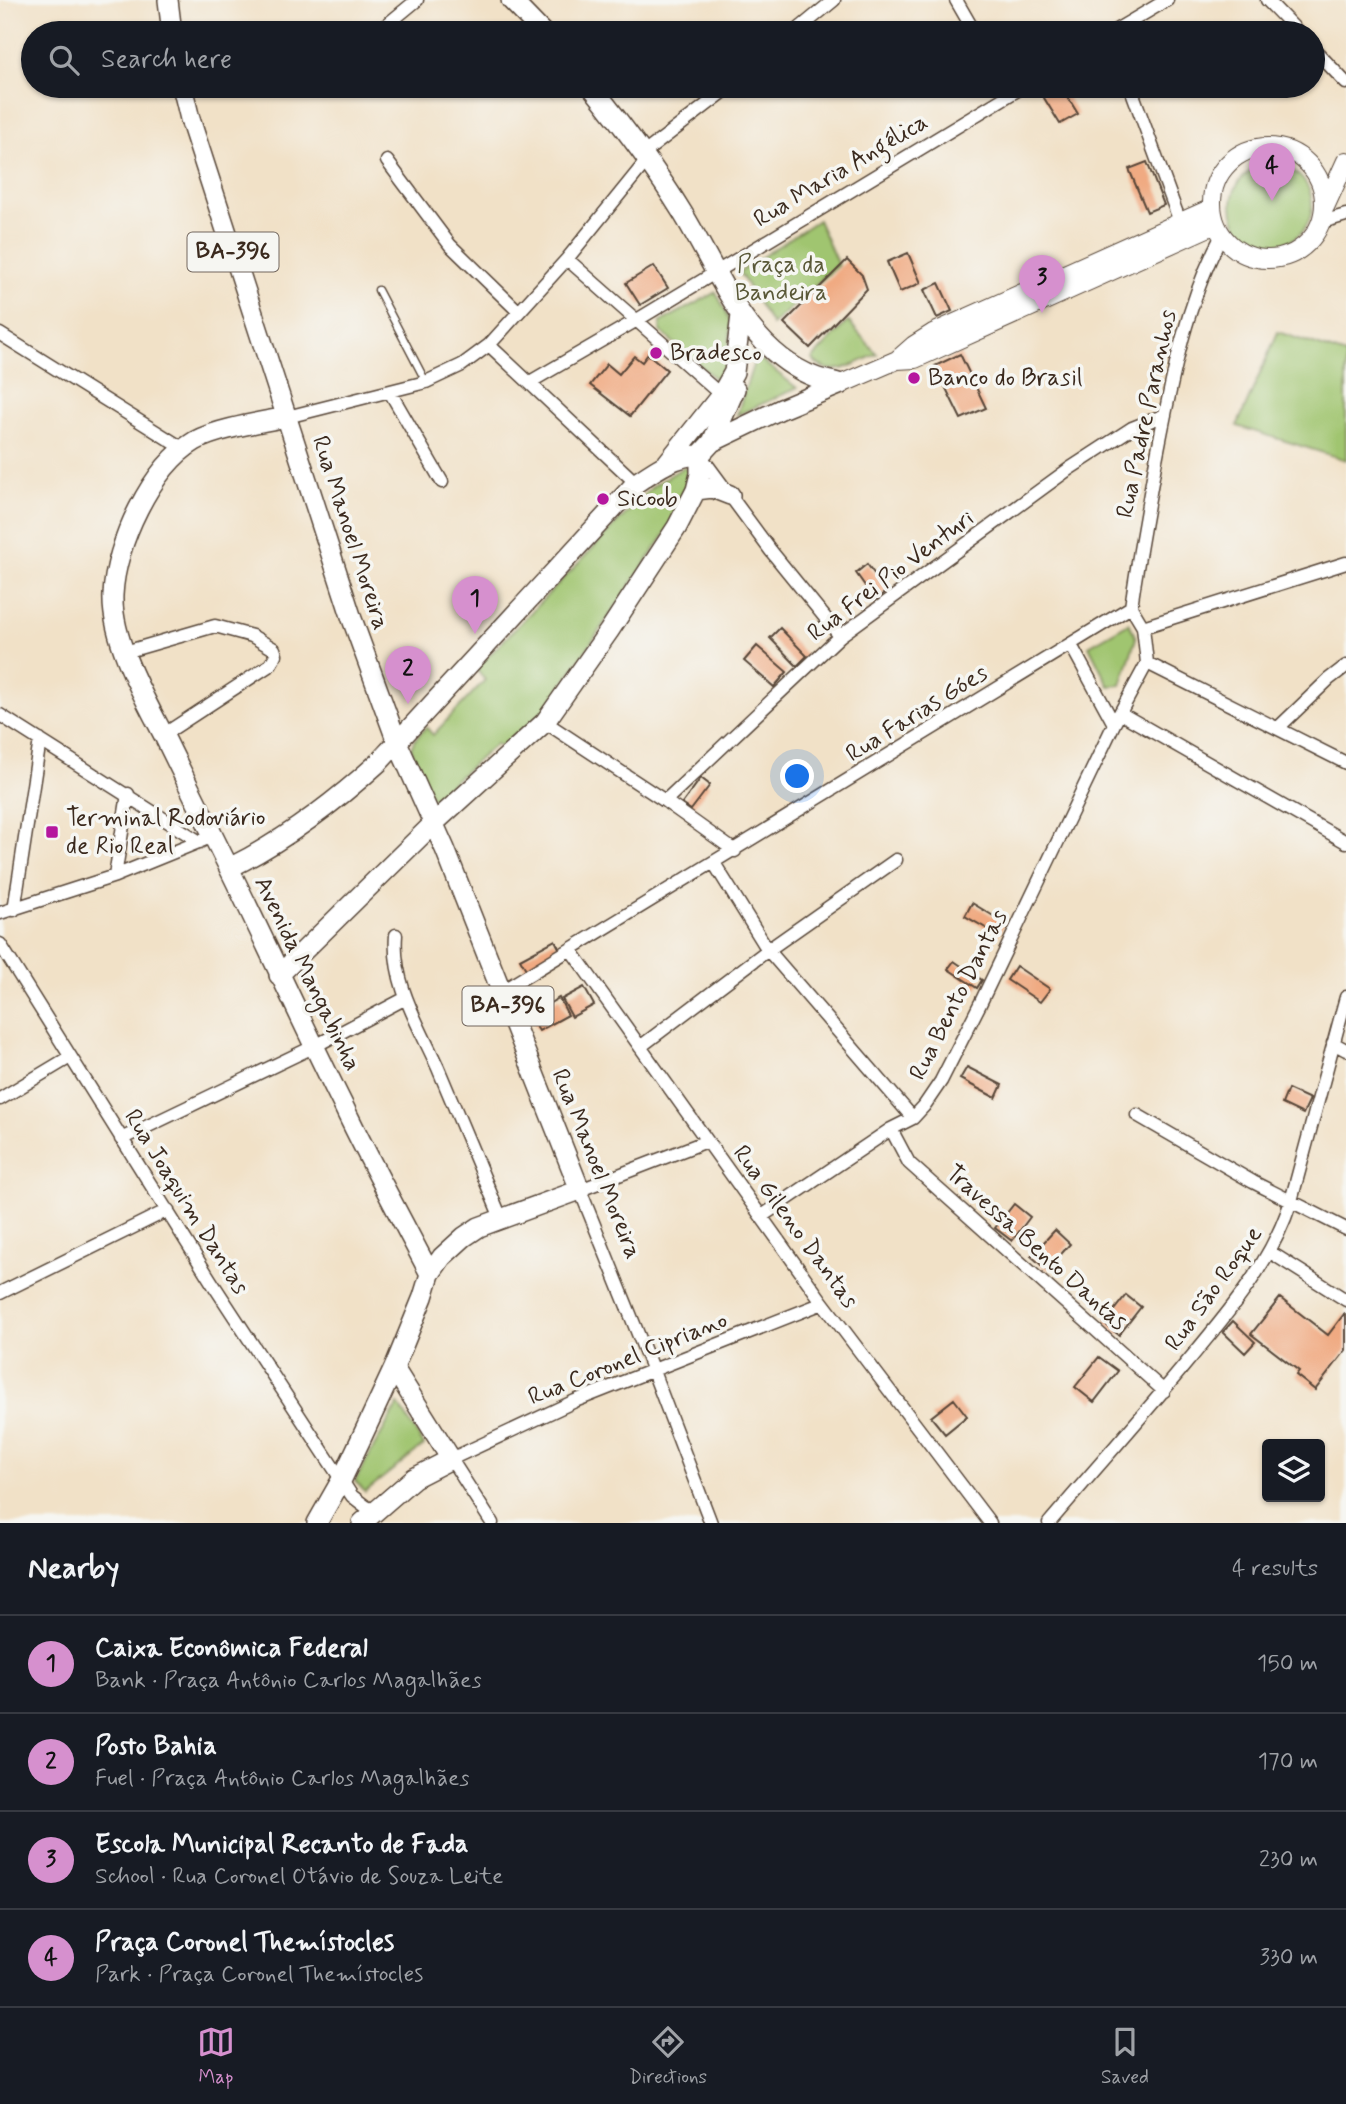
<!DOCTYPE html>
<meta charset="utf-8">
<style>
body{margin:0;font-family:Mynerve,sans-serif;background:#242831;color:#f1f3f6}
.controls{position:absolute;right:21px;bottom:21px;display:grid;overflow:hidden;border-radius:7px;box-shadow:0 2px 5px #0004}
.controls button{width:63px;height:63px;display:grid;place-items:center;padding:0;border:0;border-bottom:2px solid #363941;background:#171b24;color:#f1f3f6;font:35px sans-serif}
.you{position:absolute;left:798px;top:777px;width:24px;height:24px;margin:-18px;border:5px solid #fff;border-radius:50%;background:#1a73e8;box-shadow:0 0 0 10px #1a73e833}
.badge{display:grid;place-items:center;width:46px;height:46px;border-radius:50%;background:#d690ce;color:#111;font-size:23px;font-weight:700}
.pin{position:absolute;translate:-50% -58px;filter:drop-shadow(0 2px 4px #0008)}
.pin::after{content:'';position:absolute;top:37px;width:24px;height:21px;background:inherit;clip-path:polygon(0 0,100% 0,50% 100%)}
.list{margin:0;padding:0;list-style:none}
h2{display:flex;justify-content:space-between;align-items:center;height:91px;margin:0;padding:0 28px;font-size:30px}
h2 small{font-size:23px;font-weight:400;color:#9ea1a6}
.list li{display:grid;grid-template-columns:46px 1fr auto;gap:21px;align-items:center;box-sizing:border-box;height:98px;padding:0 28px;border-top:2px solid #363941}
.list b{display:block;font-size:26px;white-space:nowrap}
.list p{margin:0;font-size:23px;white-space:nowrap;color:#9ea1a6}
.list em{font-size:23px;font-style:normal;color:#9ea1a6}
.icon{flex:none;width:38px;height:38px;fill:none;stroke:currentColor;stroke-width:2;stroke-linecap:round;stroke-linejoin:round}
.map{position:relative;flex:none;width:1346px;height:1523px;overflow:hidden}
.search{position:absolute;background:#171b24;box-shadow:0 2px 5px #0004;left:21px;right:21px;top:21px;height:77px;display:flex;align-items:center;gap:18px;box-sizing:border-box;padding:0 24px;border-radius:38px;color:#9ea1a6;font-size:26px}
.sheet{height:483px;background:#171b24}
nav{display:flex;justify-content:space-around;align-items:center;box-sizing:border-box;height:98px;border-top:2px solid #363941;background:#171b24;font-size:19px;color:#9ea1a6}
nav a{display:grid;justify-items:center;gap:4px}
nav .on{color:#d690ce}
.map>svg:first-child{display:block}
</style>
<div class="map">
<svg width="1346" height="1523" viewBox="0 0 1346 1523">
<rect width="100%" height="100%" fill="#f6f6f2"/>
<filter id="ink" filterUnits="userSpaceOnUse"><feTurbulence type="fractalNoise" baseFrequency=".0143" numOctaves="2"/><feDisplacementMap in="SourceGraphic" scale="14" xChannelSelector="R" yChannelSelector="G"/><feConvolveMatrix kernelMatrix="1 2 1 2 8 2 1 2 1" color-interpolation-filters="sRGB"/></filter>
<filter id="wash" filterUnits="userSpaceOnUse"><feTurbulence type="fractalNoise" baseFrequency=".00686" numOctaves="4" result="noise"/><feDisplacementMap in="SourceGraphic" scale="28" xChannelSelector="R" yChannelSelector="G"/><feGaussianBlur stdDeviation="1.57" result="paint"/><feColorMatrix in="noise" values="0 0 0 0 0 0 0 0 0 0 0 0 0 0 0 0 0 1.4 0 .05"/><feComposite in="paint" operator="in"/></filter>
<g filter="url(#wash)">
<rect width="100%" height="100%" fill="#f1e1c7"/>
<!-- green -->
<path fill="#a0c570" stroke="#6e7847" stroke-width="2" d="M1232 205a40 40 0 1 1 80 0a40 40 0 1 1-80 0Z
M818 220 838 265 772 325 739 272Z
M716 292 731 322 727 375 718 381 660 331 661 322Z
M848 321 877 354C853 364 832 381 812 359Z
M1278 332 1346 355V460L1237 426Z
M756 356 797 388 737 415Z
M684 467 692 472 670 527 543 713 505 749 496 744 448 786 451 795C445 801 438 801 431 798L411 748 414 741 426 727 433 735 485 680 476 669 653 486Z
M1129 623 1136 638 1121 685 1109 686 1089 646Z
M398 1404 424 1445 365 1492 355 1481Z"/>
<g id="blocks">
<!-- building -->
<path fill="#f0aa82" d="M1052 86H1061L1078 114 1060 124 1041 93Z
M1147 162 1164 205 1147 212 1129 169Z
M908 253 921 283 900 292 887 262Z
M847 260 862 275 867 289 810 348 784 323Z
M654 266 668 288 640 305 626 283Z
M939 283 952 311 937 318 924 290Z
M648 354 667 370 630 416 590 385 607 364 619 374 634 356 642 362Z
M960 354 986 408 961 419 935 366Z
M867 564 887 591 875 600 856 573Z
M780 628 807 656 797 666 770 638Z
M757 646 787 672 774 687 744 661Z
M701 778 710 785 691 810 682 804Z
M972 903 1005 923 998 935 965 916Z
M555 940 561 952 527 971 520 959Z
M954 961 982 980 977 988 948 969Z
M1016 966 1050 989 1040 1002 1007 980Z
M584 987 594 1005 572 1017 562 999Z
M559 998 568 1015 539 1031 529 1015Z
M967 1067 1002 1085 996 1098 960 1079Z
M1288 1089 1310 1099 1303 1114 1282 1104Z
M1014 1204 1030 1217 1012 1241 995 1228Z
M1055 1230 1070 1244 1047 1270 1031 1256Z
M1126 1295 1141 1307 1119 1335 1104 1323Z
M1280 1298 1328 1335 1344 1314 1346 1316V1350L1315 1390 1296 1375 1299 1371 1251 1334Z
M1233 1321 1255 1342 1245 1353 1223 1332Z
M1099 1357 1118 1371 1094 1402 1075 1387Z
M954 1399 967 1416 945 1434 931 1417Z"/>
</g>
</g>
<g filter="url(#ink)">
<use href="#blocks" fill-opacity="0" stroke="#564537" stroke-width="2"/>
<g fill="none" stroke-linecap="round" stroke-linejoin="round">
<defs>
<path id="lane" d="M378 290 426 382"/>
<path id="street" d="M956 0 975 33
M1267 0 1299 33
M377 33 417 0
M794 33 834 0
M1111 33 1167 0
M1313 48 1346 83
M1130 86 1183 230
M644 153 731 86
M387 161 450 245 518 311
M1322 222 1346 215
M567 259 721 395
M0 334 184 449
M489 345 636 483
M530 382 637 320 1024 86
M390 392 442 482
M287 417 426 382 462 365 489 345 567 259 648 159
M700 455 771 551 840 636
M1131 607C1138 558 1147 509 1156 460 1171 383 1185 305 1222 235
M1143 627 1346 563
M1071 645 1114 724
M125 652 215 626 252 636 274 649 276 655 270 665 163 735
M1147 663 1346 763
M1120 713 1346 842
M0 715 200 842
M545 722 665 801 735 851
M1278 728 1329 679 1346 666
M665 801 840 636 1069 469 1132 428 1165 415
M714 863 768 950 913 1118
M115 876 128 794
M14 910 40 740
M0 913 115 876 206 839
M396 935C392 984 419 1025 438 1068 459 1118 480 1168 501 1218
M0 944 211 1281 352 1496 365 1506 375 1511
M571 950 823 1303 990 1523
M502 991 1131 607
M1333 1043 1346 1050
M640 1047 768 950 896 860
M0 1099 70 1057
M1137 1115 1253 1182 1346 1229
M891 1129 909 1163 1164 1391
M121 1139 315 1046 406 998
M707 1141 580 1190 653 1371 711 1523
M762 1216 891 1129 913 1118 924 1106 941 1081 980 1004 1114 724 1147 663 1143 627 1131 607
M1270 1252 1346 1300
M0 1293 168 1210
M492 1523 451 1459 575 1401 823 1303
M1049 1523C1095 1469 1143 1416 1188 1361 1229 1312 1272 1262 1291 1201L1346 997"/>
<path id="secondary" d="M1212 203a56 56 0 1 1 112 0a56 56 0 1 1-112 0Z
M1325 207 1346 161
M897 360 914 345 933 333 1212 208
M841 384 897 360 915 359 1216 224"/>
<path id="primary" d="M168 0 172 33
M511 0 543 33
M182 86 190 119 352 619 397 742 445 849 580 1190 479 1227 464 1237 442 1257 430 1274 423 1297 394 1368 360 1441 342 1479 317 1523
M591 86C624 127 655 168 682 212 718 270 746 351 815 377 823 380 833 381 841 384
M287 417C262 422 216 429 195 441 151 467 115 545 113 595 111 640 145 699 165 738 184 776 202 814 221 852 263 936 301 1021 343 1105 370 1162 401 1218 430 1274
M712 442 735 389
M700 455 712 442 781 409 841 384
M667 463 721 395 734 372 741 315
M696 490 712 488 730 495
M229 868C284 841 334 803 379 762L636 483C655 470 676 455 700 455
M279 975 433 824 545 722 609 631 677 527 696 490 700 474V455
M362 1523 414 1478 451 1459 394 1368"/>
</defs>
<!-- lane casing -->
<use href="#lane" stroke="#564537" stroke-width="9"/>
<!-- street casing -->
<use href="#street" stroke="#564537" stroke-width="15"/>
<!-- secondary casing -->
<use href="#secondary" stroke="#564537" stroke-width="20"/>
<!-- primary casing -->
<use href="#primary" stroke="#564537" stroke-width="22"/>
<!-- lane -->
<use href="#lane" stroke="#fff" stroke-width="6"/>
<!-- street -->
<use href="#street" stroke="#fff" stroke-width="12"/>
<!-- secondary -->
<use href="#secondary" stroke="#fff" stroke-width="18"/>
<!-- primary -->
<use href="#primary" stroke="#fff" stroke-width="19"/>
</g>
</g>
<!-- markers -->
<g fill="#b5179e" stroke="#f6f6f2" stroke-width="2.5">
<circle cx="656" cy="353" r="7"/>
<circle cx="914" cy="378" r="7"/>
<circle cx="603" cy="499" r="7"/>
<rect x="45" y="825" width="14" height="14" rx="3.5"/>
</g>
<g text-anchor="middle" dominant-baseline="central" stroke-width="7" stroke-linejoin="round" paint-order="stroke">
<!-- shield labels -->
<g fill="#f6f6f2" stroke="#73675e" stroke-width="2">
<rect x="187.5" y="232.5" width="91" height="39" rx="5"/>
<rect x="462.5" y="986.5" width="91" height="39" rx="5"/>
</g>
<g font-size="23" font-weight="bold" fill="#3b2a1e">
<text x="233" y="252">BA-396</text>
<text x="508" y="1006">BA-396</text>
</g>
<!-- street labels -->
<g font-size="24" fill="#3b2a1e" stroke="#f6f6f2">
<text transform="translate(841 171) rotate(-31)">Rua Maria Angélica</text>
<text transform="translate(1147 414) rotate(-78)">Rua Padre Paranhos</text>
<text transform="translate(350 533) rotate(72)">Rua Manoel Moreira</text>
<text transform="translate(891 576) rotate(-37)">Rua Frei Pio Venturi</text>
<text transform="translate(917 714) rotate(-32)">Rua Farias Góes</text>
<text transform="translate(307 974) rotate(64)">Avenida Mangabinha</text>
<text transform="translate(959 995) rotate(-63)">Rua Bento Dantas</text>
<text transform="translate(596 1164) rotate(68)">Rua Manoel Moreira</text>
<text transform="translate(186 1202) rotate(58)">Rua Joaquim Dantas</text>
<text transform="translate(795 1227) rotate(54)">Rua Gileno Dantas</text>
<text transform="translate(1036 1248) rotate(42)">Travessa Bento Dantas</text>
<text transform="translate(1214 1289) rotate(-54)">Rua São Roque</text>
<text transform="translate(628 1359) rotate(-22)">Rua Coronel Cipriano</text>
</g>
<!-- park labels -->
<g font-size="24" fill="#595837" stroke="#f6f6f2">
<text x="781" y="265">Praça da<tspan x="781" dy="28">Bandeira</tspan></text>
</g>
<!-- poi labels -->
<g font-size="24" fill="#3b2a1e" stroke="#f6f6f2" text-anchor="start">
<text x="670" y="353">Bradesco</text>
<text x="928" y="378">Banco do Brasil</text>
<text x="617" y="499">Sicoob</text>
<text x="66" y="818">Terminal Rodoviário<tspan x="66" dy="28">de Rio Real</tspan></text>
</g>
</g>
</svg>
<div class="controls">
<button><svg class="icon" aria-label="layers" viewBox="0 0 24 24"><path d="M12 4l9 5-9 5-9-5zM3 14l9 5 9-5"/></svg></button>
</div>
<div class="you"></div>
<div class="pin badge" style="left:475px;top:634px">1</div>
<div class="pin badge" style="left:408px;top:704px">2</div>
<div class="pin badge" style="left:1042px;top:313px">3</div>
<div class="pin badge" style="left:1272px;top:201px">4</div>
<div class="search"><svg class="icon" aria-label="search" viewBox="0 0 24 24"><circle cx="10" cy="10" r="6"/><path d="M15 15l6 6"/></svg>Search here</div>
</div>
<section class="sheet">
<h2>Nearby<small>4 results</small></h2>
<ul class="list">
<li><span class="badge">1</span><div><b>Caixa Econômica Federal</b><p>Bank · Praça Antônio Carlos Magalhães</p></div><em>150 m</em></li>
<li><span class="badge">2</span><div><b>Posto Bahia</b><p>Fuel · Praça Antônio Carlos Magalhães</p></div><em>170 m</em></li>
<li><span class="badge">3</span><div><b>Escola Municipal Recanto de Fada</b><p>School · Rua Coronel Otávio de Souza Leite</p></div><em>230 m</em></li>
<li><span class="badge">4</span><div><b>Praça Coronel Themístocles</b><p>Park · Praça Coronel Themístocles</p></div><em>330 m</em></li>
</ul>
</section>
<nav>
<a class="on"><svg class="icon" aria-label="map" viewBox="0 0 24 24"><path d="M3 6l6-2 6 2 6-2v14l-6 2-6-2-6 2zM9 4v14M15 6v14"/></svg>Map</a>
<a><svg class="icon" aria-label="directions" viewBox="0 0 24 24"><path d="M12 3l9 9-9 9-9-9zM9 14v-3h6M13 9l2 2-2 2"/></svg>Directions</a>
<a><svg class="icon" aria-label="saved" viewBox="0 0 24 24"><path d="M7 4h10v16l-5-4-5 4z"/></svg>Saved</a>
</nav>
